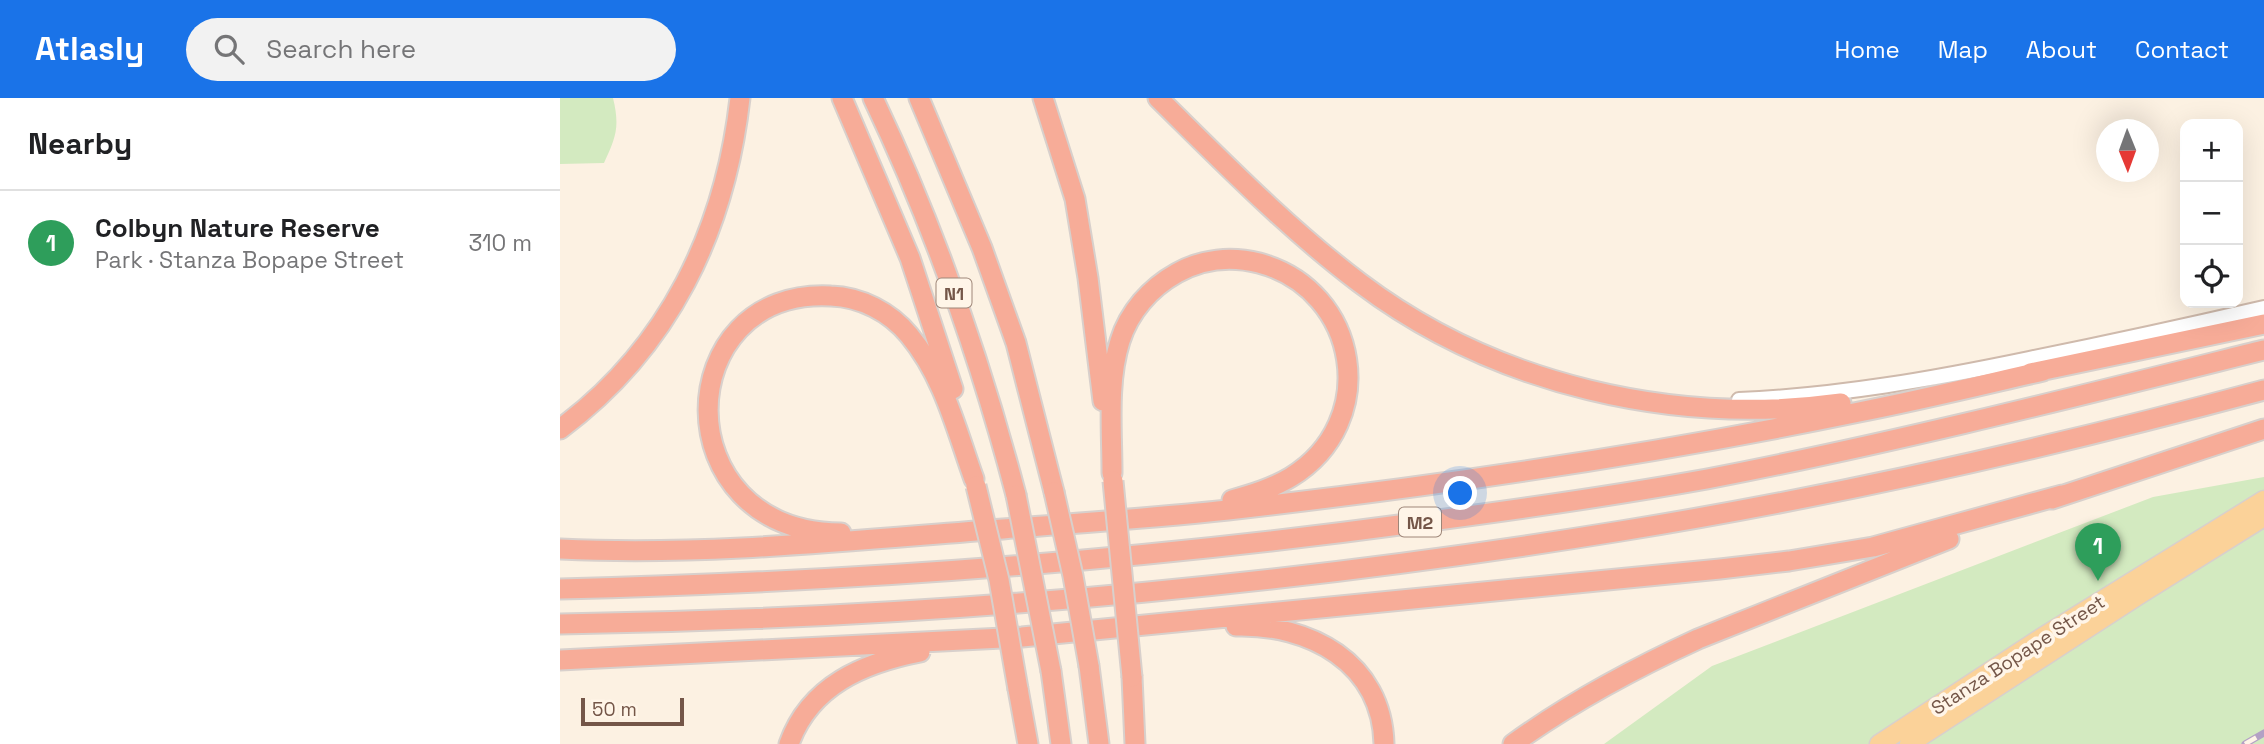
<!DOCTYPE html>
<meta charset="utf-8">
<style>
body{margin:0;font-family:"Space Grotesk",sans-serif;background:#f2f2f2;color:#202124}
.controls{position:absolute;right:21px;top:21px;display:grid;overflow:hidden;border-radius:14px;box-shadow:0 7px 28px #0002}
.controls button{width:63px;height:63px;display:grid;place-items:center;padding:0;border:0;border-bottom:2px solid #e0e0e0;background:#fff;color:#202124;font:35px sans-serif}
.compass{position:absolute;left:1536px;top:21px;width:63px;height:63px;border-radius:50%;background:#fff;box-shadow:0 7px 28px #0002;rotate:179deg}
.scale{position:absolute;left:21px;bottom:18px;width:103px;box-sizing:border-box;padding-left:7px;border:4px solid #745648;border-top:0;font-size:19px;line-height:24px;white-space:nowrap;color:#745648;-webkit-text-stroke:5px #fff5e8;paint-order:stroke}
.you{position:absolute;left:901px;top:396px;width:24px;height:24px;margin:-18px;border:5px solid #fff;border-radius:50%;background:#1a73e8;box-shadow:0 0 0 10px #1a73e833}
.badge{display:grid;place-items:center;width:46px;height:46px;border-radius:50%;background:#1a73e8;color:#fff;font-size:23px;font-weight:700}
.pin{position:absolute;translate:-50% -58px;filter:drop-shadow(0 2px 4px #0008)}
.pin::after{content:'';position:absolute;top:37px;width:24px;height:21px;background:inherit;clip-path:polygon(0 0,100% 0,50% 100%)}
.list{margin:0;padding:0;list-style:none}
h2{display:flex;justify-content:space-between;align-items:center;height:91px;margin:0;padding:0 28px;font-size:30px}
h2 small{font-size:23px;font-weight:400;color:#757577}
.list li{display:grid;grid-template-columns:46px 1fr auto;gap:21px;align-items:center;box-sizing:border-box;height:105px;padding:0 28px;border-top:2px solid #e0e0e0}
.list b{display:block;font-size:26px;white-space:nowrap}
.list p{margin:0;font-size:23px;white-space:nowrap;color:#757577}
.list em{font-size:23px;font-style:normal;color:#757577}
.icon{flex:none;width:38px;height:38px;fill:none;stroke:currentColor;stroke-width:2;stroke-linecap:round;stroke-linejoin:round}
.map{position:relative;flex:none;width:1704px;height:646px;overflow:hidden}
header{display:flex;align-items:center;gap:42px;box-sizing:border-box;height:98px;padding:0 35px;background:#1a73e8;color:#fff}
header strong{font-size:33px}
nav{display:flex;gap:38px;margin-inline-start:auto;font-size:24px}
.search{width:490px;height:63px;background:#f2f2f2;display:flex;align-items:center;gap:18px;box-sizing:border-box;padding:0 24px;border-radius:38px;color:#757577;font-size:26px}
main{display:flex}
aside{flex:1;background:#fff}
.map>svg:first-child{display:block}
</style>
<header>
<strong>Atlasly</strong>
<div class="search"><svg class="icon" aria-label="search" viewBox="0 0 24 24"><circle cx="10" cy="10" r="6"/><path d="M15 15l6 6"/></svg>Search here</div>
<nav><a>Home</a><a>Map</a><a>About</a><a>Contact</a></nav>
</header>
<main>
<aside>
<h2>Nearby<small></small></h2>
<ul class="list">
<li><span class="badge" style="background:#2e9e5b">1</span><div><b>Colbyn Nature Reserve</b><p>Park · Stanza Bopape Street</p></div><em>310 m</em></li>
</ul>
</aside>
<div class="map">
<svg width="1704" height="646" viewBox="0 0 1704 646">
<rect width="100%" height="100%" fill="#fcf1e2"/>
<!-- green -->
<path fill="#d3eac0" d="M0 0H53C60 29 56 39 44 65L0 66Z
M1704 379V646H1044L1152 568 1593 399Z"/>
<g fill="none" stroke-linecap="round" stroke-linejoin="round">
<defs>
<path id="minor" d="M1179 302C1277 298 1373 281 1469 261 1548 245 1626 228 1704 210"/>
<path id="major" d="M1319 646 1481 540 1704 402
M1349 646 1579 497 1704 419"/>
<path id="highway" d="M282 0 350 160 393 291
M313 0C374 128 420 260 456 397
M359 0 422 150 456 245 494 394
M483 0 515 101 528 180 543 303
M598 0C663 64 727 130 800 185 935 287 1115 328 1281 305
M1470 275 1704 226
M0 331C109 250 165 133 180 0
M552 375C552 332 547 284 560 243 569 214 590 190 617 175 642 161 671 158 699 165 800 192 821 324 731 379 713 390 693 396 672 402
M1492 401 1704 331
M281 435C102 434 109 189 271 198 301 199 330 214 349 237 384 279 396 331 414 381
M0 451C149 458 295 442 443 431 518 425 593 420 668 412 879 388 1091 357 1299 314 1361 302 1422 287 1483 273
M0 491C283 484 566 464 847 426 947 413 1047 399 1147 381 1334 345 1519 298 1704 252
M0 526C355 521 710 490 1061 433 1278 398 1492 349 1704 292
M676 528C749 526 822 564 824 646
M0 562 462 539 1160 471 1229 463 1313 449 1502 397
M529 568 539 646
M491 573 501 646
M572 579 575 646
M458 591 468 646
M229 646C250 587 304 565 360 554
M953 646C1011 604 1073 571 1138 541L1389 441"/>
</defs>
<!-- minor casing -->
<use href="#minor" stroke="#cfbaac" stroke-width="18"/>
<!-- major casing -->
<use href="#major" stroke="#d8d0cc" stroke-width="21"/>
<!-- highway casing -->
<use href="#highway" stroke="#d8d0cc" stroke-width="23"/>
<!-- minor -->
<use href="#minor" stroke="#fff" stroke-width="14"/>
<!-- major -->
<use href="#major" stroke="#fbd299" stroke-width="18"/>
<!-- highway -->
<use href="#highway" stroke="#f7ac98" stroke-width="19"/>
<defs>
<path id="rail" d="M1685 646 1704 635"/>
</defs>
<!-- rail casing -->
<use href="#rail" stroke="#b3a1c5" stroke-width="7"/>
<!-- rail -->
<use href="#rail" stroke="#fff5e8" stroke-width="4.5" stroke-dasharray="13" stroke-linecap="butt"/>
<defs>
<path id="highway-bridge" d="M553 383 572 579
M416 388 439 482 458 591
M494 394 513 478 529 568
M456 397 491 573"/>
</defs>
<!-- highway-bridge casing -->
<use href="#highway-bridge" stroke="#d8d0cc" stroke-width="23" stroke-linecap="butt"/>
<!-- highway-bridge -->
<use href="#highway-bridge" stroke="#f7ac98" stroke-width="19"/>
</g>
<g text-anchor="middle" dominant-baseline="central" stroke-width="7" stroke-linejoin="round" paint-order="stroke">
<!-- shield labels -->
<g fill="#fff5e8" stroke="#9e8678" stroke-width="2">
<rect x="376.5" y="180.5" width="35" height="29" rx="5"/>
<rect x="839" y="409.5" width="42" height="29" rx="5"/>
</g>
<g font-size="18" font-weight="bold" fill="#745648">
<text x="394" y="195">N1</text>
<text x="860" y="424">M2</text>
</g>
<!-- street labels -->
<g font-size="19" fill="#745648" stroke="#fff5e8">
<text transform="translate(1458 557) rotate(-33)">Stanza Bopape Street</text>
</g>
</g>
</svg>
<div class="controls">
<button>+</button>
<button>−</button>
<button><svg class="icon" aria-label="locate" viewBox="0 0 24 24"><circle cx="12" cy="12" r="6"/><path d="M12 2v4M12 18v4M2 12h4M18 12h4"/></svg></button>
</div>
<svg class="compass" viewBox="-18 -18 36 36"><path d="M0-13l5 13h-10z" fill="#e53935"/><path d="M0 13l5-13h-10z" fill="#757577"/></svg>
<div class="scale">50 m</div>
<div class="you"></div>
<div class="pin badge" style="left:1538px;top:483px;background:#2e9e5b">1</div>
</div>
</main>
